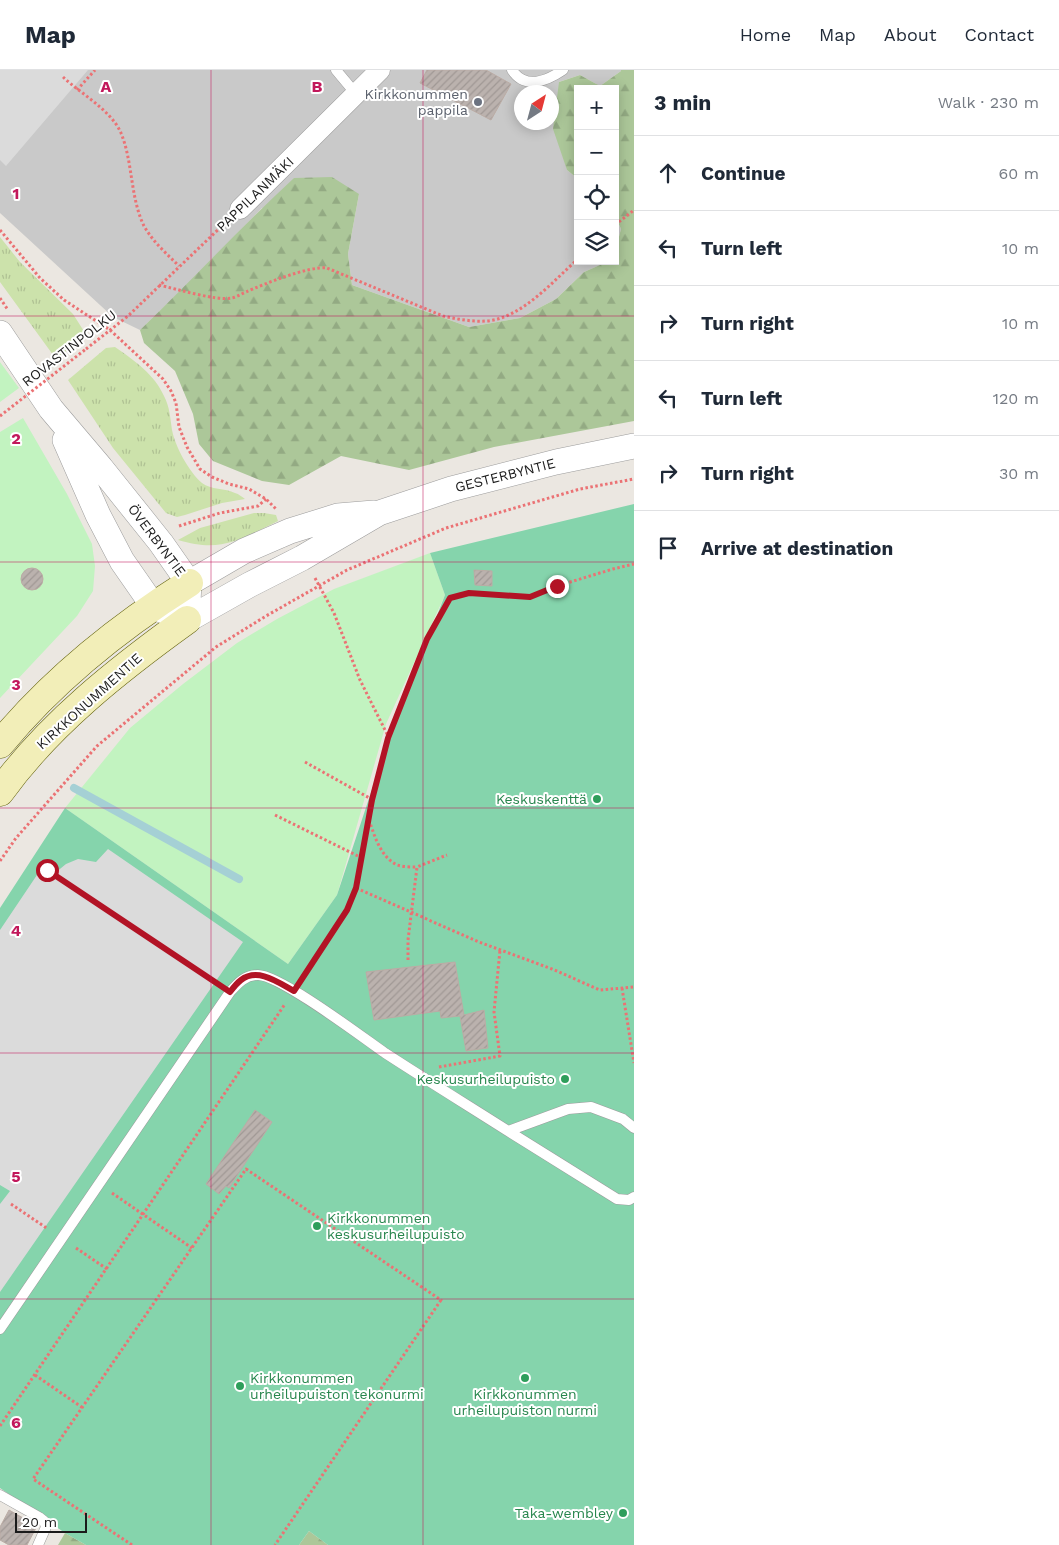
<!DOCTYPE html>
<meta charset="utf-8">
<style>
body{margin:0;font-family:"Work Sans",sans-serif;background:#f6f6f7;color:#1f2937}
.controls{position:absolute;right:15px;top:15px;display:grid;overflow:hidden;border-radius:0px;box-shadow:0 2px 12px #0003}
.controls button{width:45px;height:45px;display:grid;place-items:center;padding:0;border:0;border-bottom:1px solid #e0e1e3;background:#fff;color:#1f2937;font:25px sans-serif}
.compass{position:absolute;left:514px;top:15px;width:45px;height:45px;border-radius:50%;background:#fff;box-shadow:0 2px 12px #0003;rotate:36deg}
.scale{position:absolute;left:15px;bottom:12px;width:72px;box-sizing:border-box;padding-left:5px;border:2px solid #1b1b1b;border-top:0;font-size:14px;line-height:18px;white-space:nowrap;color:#1b1b1b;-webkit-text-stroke:4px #fff;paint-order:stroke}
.stop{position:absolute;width:15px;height:15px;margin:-11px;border:4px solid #b21325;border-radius:50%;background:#fff}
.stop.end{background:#b21325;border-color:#fff;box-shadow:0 1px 5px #0008}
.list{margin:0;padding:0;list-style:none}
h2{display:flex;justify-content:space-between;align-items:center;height:65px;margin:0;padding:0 20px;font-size:21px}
h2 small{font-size:16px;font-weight:400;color:#747a83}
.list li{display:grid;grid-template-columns:32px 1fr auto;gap:15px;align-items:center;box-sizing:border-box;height:75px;padding:0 20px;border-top:1px solid #e0e1e3}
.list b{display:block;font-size:19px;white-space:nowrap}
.list em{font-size:16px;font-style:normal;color:#747a83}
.icon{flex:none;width:28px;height:28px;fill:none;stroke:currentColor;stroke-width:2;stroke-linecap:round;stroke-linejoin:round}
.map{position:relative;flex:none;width:634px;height:1475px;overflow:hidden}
header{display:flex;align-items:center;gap:30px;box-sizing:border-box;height:70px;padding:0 25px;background:#fff;border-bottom:1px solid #e0e1e3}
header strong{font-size:24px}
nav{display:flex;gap:28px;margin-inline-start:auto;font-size:18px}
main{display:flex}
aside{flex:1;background:#fff}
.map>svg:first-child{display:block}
</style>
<header>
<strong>Map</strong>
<nav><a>Home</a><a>Map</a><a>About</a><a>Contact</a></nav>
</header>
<main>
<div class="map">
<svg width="634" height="1475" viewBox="0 0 634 1475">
<defs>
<pattern id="grass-tufts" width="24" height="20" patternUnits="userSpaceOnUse" patternTransform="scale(1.25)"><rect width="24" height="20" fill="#cce2ab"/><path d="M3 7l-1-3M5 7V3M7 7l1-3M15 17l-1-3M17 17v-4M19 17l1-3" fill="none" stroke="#afc193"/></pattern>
<pattern id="forest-firs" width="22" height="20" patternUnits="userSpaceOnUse" patternTransform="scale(1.25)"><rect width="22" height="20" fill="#acc799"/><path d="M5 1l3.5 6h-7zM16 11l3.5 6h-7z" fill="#93aa83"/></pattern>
<pattern id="building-hatch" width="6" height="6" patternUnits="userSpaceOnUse" patternTransform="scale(1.25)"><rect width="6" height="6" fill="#bbb2ae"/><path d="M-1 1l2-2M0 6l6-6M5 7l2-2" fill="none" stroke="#a09895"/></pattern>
</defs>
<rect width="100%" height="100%" fill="#ebe7e1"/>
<!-- religious -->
<path fill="#c9c9c9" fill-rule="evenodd" d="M0 0H621V1L600 16 580 5 559 12 567 100 578 109V191H609L584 202 556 229 520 248 469 257 352 215 348 184 359 124 262 138 194 208 140 260 113 247 0 143ZM522 22H552V52H522Z
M615 146 621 159 615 182Z"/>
<!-- grass -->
<path fill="url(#grass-tufts)" d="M0 167 20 192 73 244 87 266 56 289 0 212Z
M115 277C134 290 155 305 164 326 170 338 170 347 172 360 175 376 189 402 202 413 211 420 225 418 235 423 239 424 242 427 245 429L222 433 185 445 177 447 166 443 113 378 68 310 100 283 106 278Z
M254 443H264L276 445 278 451C240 470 221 483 178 470L200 458Z"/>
<!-- forest -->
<path fill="url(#forest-firs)" d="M621 0H634V351L494 377 409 400 341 386 289 415 262 411 213 391 199 374 193 344 175 301 144 273 140 260C192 210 241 157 294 108L332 107 359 124 348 184 352 215 469 257 520 248 556 229 584 202 609 191H615V182L621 159 615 146V19H578V109L567 100 553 59 559 12 580 5 600 16 621 1Z
M309 1461 328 1475H299Z
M65 1463 86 1475H58Z"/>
<!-- park -->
<path fill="#c2f3c0" d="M0 292 19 318 0 332Z
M23 348 67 424 92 474 95 496 93 521 77 546 0 628V362Z
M430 483 445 525 386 654 337 825 288 894 65 738 130 658 183 614 237 573 277 549 334 519Z"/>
<!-- pitch -->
<path fill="#85d4ac" d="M634 434V1475H328L309 1461 299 1475H86L65 1463 0 1418V838L65 738 288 894 337 825 389 668 445 525 430 483Z"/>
<!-- parking -->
<path fill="#dbdbdb" d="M0 0H88L6 96 0 90Z
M108 779 243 872 0 1222V1134L10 1121 0 1115V860L41 799 55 803 66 794 78 789 96 792Z"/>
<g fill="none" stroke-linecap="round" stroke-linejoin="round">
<!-- stream -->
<path stroke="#a5d0d5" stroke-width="8" d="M74 718 239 809"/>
</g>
<!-- building -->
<path fill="url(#building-hatch)" stroke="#bbaca5" d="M427 0H486L511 14 491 50 420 13Z
M21 509a11 11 0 1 1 22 0a11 11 0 1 1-22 0Z
M474 500 492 501V516L475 515Z
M455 892 464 945 484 940 488 978 466 981 460 946 441 948 440 941 374 950 366 902Z
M255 1040 272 1052 229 1118 226 1116 219 1124 206 1114Z
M9 1440 37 1456 27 1475H9L0 1470V1457Z"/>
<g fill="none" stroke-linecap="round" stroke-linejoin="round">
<defs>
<path id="service" d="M336 0 356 24
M512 0C525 20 547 11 563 0
M634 1058 623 1049 591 1037 568 1039 508 1061 617 1129 629 1130 634 1127
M0 1259 230 922C238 913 245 905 258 905 280 905 362 967 385 983 425 1009 467 1035 508 1061
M0 1425 39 1447 44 1451 46 1457 38 1475"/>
<path id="minor" d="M240 139 380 0"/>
<path id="tertiary" d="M0 263 51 339 101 398 161 473 189 513 188 532
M65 370 98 445 122 491 154 537 187 550
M189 513 244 481 290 461 338 446 374 443
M187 550 249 515 302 488 379 443 451 419 556 392 634 376"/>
<path id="secondary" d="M0 674C53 610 119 557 189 513
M0 722C49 654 119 599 187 550"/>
</defs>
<!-- service casing -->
<use href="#service" stroke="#9c9c9c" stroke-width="11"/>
<!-- minor casing -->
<use href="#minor" stroke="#9c9c9c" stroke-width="21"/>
<!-- tertiary casing -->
<use href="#tertiary" stroke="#9c9c9c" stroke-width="26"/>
<!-- secondary casing -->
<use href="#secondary" stroke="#65640f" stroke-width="29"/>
<!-- path -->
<path stroke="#eb7274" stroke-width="3" stroke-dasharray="2.5 2.5" stroke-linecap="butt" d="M63 7C81 24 111 40 121 63 133 92 130 127 144 156 153 172 167 184 179 196
M77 20 95 0
M615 155 634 140
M0 160 40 208 64 230 110 260 163 309 171 321 176 333 179 357 187 377 200 399 212 407 229 414 249 419 266 429 277 440
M159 215C177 219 215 231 232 228 237 227 241 224 246 222 264 214 308 196 327 198L443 246C457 249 472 252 486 251 521 249 553 211 578 189
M0 228 8 240
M86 279 128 246 225 153
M179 456 220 443 258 436 266 429
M315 508 334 543 360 610 389 668 373 730 356 818
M389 667 427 569 450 528 469 523 530 527 557 516 613 499 634 494
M305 692 373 730
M275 745 362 788
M369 750C375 767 380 786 397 795 403 797 411 797 417 797
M0 791 16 768 97 676 216 577 266 546 347 500 446 458 580 419 634 409
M47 800 216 913
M408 890V870L417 797 447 785
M303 908 347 840 356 818 479 872 552 899 600 920 634 917
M622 918 634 993
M439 997 500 986 494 942 500 880
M112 1123 192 1178
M11 1134 48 1159
M76 1178 107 1199
M35 1305 83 1338
M0 1356 285 934
M132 1475 33 1409 246 1099 441 1230 275 1475"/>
<!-- service -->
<use href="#service" stroke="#fff" stroke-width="10"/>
<!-- minor -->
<use href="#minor" stroke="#fff" stroke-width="20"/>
<!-- tertiary -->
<use href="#tertiary" stroke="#fff" stroke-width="25"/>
<!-- secondary -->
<use href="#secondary" stroke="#f2eeb8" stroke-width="28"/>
<!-- path-bridge -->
<path stroke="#eb7274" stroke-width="3" stroke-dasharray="2.5 2.5" stroke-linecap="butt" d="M0 346 86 279"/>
</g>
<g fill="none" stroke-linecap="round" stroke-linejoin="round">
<!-- route -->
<path stroke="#b21325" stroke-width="6" d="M47 800 230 922C233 918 237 913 241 910 258 897 279 913 294 921L347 840 356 818 372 730 388 668 427 569 450 528 469 523 530 527 557 516"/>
</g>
<!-- grid -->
<path fill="none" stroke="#c2185b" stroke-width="1" stroke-opacity="0.55" d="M211 0V1475M423 0V1475M0 246H634M0 492H634M0 738H634M0 983H634M0 1229H634"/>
<!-- markers -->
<circle fill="#6b7280" stroke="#fff" stroke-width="2" cx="478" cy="32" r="5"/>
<g fill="#2e9e5b" stroke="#fff" stroke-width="2">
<circle cx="597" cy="729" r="5"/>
<circle cx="565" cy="1009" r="5"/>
<circle cx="317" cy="1156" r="5"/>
<circle cx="525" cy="1308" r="5"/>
<circle cx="240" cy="1316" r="5"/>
<circle cx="623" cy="1443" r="5"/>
</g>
<g text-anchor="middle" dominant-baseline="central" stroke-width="4" stroke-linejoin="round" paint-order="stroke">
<!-- worship labels -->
<g font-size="14" fill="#5b616d" stroke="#fff" text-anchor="end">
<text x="468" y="24">Kirkkonummen<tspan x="468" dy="16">pappila</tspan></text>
</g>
<!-- street labels -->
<g font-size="14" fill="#1b1b1b" stroke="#fff">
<text transform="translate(255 124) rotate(-44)">PAPPILANMÄKI</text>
<text transform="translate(69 278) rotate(-38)">ROVASTINPOLKU</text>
<text transform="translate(505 405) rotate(-14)">GESTERBYNTIE</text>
<text transform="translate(157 470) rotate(53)">ÖVERBYNTIE</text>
<text transform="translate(89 631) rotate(-42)">KIRKKONUMMENTIE</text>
</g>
<!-- leisure labels -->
<g font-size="14" fill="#27864d" stroke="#fff" text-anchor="end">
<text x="587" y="729">Keskuskenttä</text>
<text x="555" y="1009">Keskusurheilupuisto</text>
<text x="327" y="1148" text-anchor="start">Kirkkonummen<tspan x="327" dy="16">keskusurheilupuisto</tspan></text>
<text x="250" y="1308" text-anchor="start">Kirkkonummen<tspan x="250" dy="16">urheilupuiston tekonurmi</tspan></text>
<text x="525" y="1324" text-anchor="middle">Kirkkonummen<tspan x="525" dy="16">urheilupuiston nurmi</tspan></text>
<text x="613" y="1443">Taka-wembley</text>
</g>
</g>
<g font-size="16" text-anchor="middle" font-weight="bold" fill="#c2185b" stroke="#fff" stroke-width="4" stroke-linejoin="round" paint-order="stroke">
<text x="106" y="22">A</text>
<text x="317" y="22">B</text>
<text x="16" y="129">1</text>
<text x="16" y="374">2</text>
<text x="16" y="620">3</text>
<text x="16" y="866">4</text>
<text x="16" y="1112">5</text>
<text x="16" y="1358">6</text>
</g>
</svg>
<div class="controls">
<button>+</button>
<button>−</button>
<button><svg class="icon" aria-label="locate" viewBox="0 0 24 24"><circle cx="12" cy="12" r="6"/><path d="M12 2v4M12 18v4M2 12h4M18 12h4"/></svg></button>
<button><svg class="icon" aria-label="layers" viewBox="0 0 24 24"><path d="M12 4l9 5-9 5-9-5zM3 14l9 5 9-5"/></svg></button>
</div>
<svg class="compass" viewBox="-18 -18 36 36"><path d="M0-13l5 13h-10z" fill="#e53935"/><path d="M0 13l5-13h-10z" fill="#747a83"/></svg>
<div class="scale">20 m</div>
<div class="stop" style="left:47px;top:800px"></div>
<div class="stop end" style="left:557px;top:516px"></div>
</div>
<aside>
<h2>3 min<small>Walk · 230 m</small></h2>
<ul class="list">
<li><svg class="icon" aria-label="ahead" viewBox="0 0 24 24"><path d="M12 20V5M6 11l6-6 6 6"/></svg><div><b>Continue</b></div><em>60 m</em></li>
<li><svg class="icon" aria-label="left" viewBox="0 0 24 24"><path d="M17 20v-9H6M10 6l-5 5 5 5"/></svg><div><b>Turn left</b></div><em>10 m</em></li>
<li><svg class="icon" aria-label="right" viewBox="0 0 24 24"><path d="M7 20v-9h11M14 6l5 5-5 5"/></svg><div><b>Turn right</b></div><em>10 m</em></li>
<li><svg class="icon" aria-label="left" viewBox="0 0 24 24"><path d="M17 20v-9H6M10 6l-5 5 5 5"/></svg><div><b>Turn left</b></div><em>120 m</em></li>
<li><svg class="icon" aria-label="right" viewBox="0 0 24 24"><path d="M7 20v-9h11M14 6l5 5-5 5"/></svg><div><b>Turn right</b></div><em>30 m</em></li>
<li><svg class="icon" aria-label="arrive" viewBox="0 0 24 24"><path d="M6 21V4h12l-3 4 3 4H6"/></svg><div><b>Arrive at destination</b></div></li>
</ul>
</aside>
</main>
